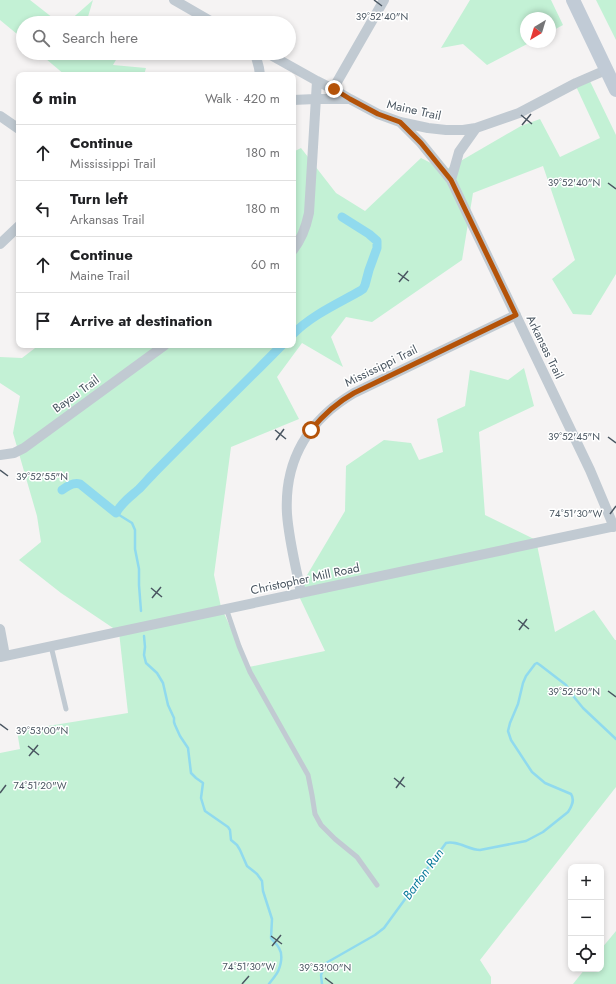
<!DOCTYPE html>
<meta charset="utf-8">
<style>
body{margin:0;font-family:Jost,sans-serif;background:#f6f6f6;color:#202124}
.controls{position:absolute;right:12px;bottom:12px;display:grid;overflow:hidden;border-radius:8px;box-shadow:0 2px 6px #0003}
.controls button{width:36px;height:36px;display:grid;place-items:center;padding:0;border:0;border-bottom:1px solid #e0e0e0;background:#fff;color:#202124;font:20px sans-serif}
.compass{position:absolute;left:520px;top:12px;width:36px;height:36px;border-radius:50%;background:#fff;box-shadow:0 2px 6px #0003;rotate:218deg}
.stop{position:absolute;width:12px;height:12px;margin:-9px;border:3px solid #b45309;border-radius:50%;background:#fff}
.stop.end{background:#b45309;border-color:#fff;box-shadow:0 1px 4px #0008}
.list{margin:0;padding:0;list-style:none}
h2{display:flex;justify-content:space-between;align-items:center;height:52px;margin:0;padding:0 16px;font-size:17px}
h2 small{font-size:13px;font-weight:400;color:#757577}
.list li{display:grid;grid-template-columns:26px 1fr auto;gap:12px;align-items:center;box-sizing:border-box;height:56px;padding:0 16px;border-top:1px solid #e0e0e0}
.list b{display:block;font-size:15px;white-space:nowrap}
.list p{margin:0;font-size:13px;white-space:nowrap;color:#757577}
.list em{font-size:13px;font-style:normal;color:#757577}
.icon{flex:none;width:22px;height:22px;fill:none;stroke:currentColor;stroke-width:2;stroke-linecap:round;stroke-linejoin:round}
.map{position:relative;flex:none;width:616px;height:984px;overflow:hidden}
.search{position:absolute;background:#fff;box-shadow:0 2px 6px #0003;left:16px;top:16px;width:280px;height:44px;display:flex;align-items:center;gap:10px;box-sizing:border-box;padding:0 14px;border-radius:22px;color:#757577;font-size:15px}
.panel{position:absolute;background:#fff;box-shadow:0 2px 6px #0003;left:16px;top:72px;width:280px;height:276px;border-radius:8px}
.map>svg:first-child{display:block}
</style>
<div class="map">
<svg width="616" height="984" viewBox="0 0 616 984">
<rect width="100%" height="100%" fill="#f5f3f3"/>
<!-- green -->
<path fill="#c3f1d5" d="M0 0H30L53 18 68 22 93 0 87 20 90 23H23V39L0 20Z
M470 0H551L563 25 550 32V18H526V42H531L487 65 463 44 441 48Z
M596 0H616V40Z
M39 53H120L113 65 146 68 144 75H65Z
M587 75 616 135V274L591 315 573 314 552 279 575 260 543 166 473 193 462 260 372 322 346 317 331 337 343 367 302 343 277 377 299 419 231 447 214 575 221 607 249 667 325 651 297 592 345 511 346 466 384 440 411 443 419 460 443 452 437 419 465 406 470 370 508 380 524 368 534 406 479 432 485 515 536 540 555 632 594 610 615 640H616V787L480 960 491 977V984H0V753L20 749 17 731 128 713 119 632 61 593 19 560 41 542 37 516 13 433 20 396 0 383V357L22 358 39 345H293V152L301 148 336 193 365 211 421 158 445 170 521 126 540 119 560 157 600 138 574 82Z
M616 931V984H573L585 969H601V949Z"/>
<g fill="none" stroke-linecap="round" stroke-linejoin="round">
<!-- stream -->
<path stroke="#90daee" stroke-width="2.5" d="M116 513 132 523 135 530V549L139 569V585L141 611
M144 636 145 647 144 655 146 663 157 673 163 683 168 705 174 718V722L175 725 180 736 188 748 191 773 196 778 203 783 201 798 204 808 205 811 228 827 230 830 231 840 237 845 240 850 247 866 257 874 262 881 263 891 272 919 271 938C273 941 277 944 279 948 284 956 280 970 275 976 273 979 271 981 269 984
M322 984 321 975 326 963 375 935 384 928 446 843C457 840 469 850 480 850L526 841 543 832 568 812C572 806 575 800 571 794L545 783 532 772 511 740 508 731 510 723 518 704 523 683 526 676 535 664 537 663 540 665 566 685 574 697 583 708 616 739"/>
<!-- canal -->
<path stroke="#90daee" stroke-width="9" d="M293 334C312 315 337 304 360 291L363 289 365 285 369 270 377 248V241L369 234 342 217
M62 490C67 486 74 482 80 484L116 513C122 502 130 497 139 489 144 484 149 478 154 473 196 430 240 388 282 345"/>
<!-- lane -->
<path stroke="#c1cad2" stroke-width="5" d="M226 608 239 646 250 672 308 775 312 795 315 814 321 825 335 839 357 857 377 885
M51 646 66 709"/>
<!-- street -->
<path stroke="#c1cad2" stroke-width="10" d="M174 0 214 23
M255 53 259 68 260 75
M267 53 317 81 333 89 350 99 378 114 400 122 428 128 446 130H463L476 128 519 113 576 83 606 70
M333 89 384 0
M293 100 315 99H349
M0 116 19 129
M400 122 421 143 451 180 459 152 476 128
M451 180 590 470 614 527
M0 244 19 226
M293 250C302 239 306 227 309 213L317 81
M0 455 14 453 24 448 165 345
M301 593C296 567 289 541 287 514 284 461 308 420 354 393L516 315
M0 629 5 656
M0 657 616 526"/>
<!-- secondary -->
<path stroke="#c1cbd6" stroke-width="14" d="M573 0 616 90"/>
</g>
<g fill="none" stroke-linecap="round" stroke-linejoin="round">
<!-- route -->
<path stroke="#b45309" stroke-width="5" d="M311 430C324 414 336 403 354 393L516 315 451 180 421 143 400 122 378 114 350 99 334 89"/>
</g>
<!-- ticks -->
<path fill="none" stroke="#4a5661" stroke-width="1.5" d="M374 0 382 6M521 115 532 124M522 125 531 114M608 183 616 189M398 273 409 281M399 282 408 271M275 430 286 439M608 437 616 443M276 440 284 429M0 470 8 476M610 514 616 506M151 588 162 597M152 598 161 587M518 620 529 629M519 630 527 619M608 691 616 697M0 724 8 730M28 746 39 755M29 756 38 745M394 778 405 787M396 788 404 777M0 793 6 785M271 936 282 944M272 946 281 935M325 978 333 984M242 984 249 976"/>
<g text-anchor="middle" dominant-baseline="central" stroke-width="3" stroke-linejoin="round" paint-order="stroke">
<!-- street labels -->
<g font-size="12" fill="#4a5661" stroke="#fff">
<text transform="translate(414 110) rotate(13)">Maine Trail</text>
<text transform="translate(545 347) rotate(64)">Arkansas Trail</text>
<text transform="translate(381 366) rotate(-26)">Mississippi Trail</text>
<text transform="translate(76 394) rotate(-36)">Bayau Trail</text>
<text transform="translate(305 579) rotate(-12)">Christopher Mill Road</text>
</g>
<!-- water labels -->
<g font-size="13" font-style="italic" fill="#0c7c9b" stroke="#fff">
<text transform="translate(423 874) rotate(-54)">Barton Run</text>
</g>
</g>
<g font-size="10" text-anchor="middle" fill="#4a5661" stroke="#fff" stroke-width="3" stroke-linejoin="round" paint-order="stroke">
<text x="382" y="20">39°52'40"N</text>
<text x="574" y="186">39°52'40"N</text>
<text x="574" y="440">39°52'45"N</text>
<text x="42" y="480">39°52'55"N</text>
<text x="576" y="517">74°51'30"W</text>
<text x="574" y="695">39°52'50"N</text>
<text x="42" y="734">39°53'00"N</text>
<text x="40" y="789">74°51'20"W</text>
<text x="249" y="970">74°51'30"W</text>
<text x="325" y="971">39°53'00"N</text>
</g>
</svg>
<div class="controls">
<button>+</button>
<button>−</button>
<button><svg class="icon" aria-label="locate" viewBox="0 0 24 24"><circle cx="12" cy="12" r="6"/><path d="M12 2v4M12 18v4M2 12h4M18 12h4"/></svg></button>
</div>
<svg class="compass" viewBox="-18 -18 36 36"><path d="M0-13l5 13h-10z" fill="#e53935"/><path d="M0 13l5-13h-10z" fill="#757577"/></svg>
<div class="stop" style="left:311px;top:430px"></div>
<div class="stop end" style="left:334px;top:89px"></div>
<div class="search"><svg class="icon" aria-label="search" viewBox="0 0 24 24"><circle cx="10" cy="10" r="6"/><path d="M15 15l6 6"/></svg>Search here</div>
<section class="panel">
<h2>6 min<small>Walk · 420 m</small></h2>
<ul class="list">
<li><svg class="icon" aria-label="ahead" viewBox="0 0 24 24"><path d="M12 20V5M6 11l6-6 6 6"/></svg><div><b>Continue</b><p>Mississippi Trail</p></div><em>180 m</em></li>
<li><svg class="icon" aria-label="left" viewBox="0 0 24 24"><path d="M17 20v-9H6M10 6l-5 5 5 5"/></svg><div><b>Turn left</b><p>Arkansas Trail</p></div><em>180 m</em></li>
<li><svg class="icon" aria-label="ahead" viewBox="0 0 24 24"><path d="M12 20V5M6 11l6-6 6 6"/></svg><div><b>Continue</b><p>Maine Trail</p></div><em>60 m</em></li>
<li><svg class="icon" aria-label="arrive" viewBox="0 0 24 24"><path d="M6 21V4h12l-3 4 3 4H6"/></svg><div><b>Arrive at destination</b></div></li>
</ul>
</section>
</div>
